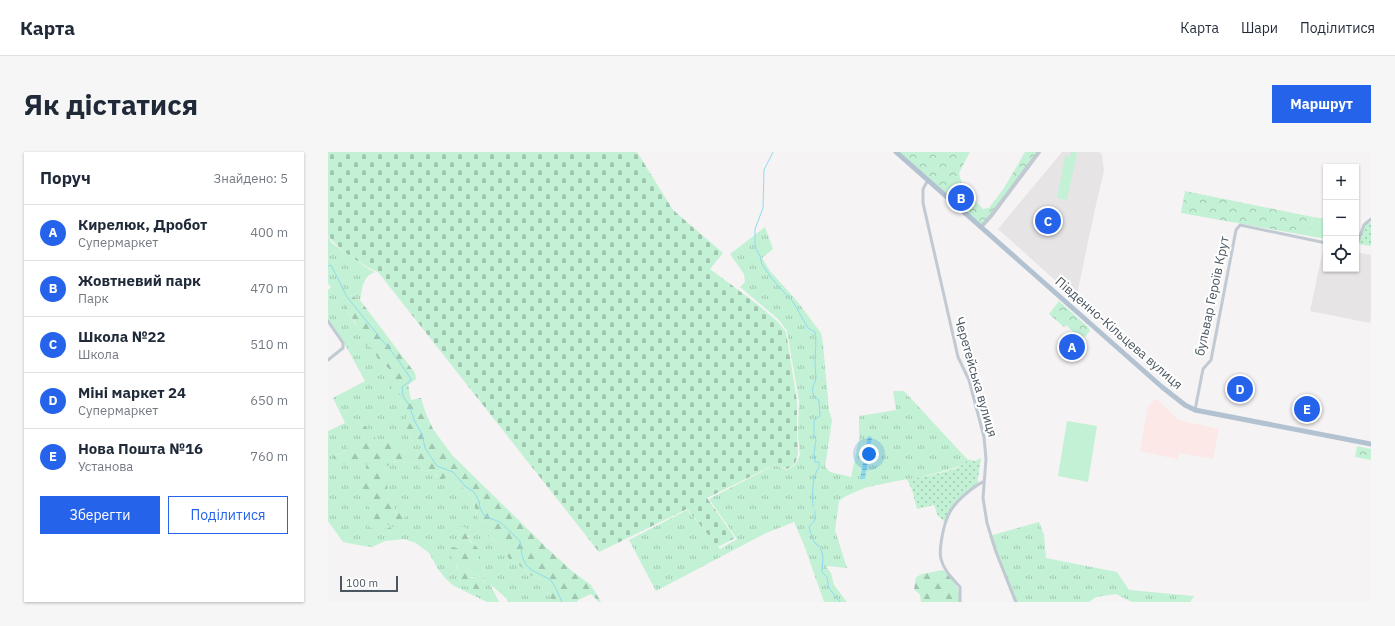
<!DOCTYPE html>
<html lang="uk">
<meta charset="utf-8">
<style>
body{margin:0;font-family:"IBM Plex Sans",sans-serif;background:#f6f6f7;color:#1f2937}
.controls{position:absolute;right:12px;top:12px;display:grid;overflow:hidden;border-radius:0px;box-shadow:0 1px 3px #0004}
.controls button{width:36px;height:36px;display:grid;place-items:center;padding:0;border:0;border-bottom:1px solid #e0e1e3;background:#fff;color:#1f2937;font:20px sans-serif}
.scale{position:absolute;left:12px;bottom:10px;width:58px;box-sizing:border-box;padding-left:4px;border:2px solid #4a5661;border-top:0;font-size:11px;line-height:14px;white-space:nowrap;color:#4a5661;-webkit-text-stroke:3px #fff;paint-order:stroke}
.you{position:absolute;left:541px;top:302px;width:14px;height:14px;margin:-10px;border:3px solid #fff;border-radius:50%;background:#1a73e8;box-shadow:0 0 0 6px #1a73e833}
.badge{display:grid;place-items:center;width:26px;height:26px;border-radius:50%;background:#2563eb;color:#fff;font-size:13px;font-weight:700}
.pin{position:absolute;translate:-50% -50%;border:2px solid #fff;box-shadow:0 1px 4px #0006}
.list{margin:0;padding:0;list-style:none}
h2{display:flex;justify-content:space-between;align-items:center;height:52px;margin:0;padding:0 16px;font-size:17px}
h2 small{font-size:13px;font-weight:400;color:#747a83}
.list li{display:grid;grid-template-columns:26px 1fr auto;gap:12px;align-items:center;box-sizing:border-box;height:56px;padding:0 16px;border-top:1px solid #e0e1e3}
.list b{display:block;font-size:15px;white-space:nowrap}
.list p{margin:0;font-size:13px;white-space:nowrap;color:#747a83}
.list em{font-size:13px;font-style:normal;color:#747a83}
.actions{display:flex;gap:8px;padding:12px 16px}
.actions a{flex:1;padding:9px 0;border:1px solid #2563eb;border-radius:0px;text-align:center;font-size:14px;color:#2563eb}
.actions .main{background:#2563eb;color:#fff}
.icon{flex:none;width:22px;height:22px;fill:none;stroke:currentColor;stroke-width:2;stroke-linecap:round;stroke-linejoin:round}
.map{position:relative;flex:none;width:1043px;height:450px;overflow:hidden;border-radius:0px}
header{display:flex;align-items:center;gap:24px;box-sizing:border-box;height:56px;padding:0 20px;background:#fff;border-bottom:1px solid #e0e1e3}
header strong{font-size:19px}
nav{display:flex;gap:22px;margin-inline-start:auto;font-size:14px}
.intro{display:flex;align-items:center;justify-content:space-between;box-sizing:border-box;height:96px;padding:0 24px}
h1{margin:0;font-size:28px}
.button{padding:10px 18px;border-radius:0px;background:#2563eb;color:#fff;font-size:14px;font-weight:700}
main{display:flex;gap:24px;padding:0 24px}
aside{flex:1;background:#fff;border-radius:0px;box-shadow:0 1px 3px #0004}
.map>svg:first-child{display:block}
</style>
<header>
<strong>Карта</strong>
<nav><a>Карта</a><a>Шари</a><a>Поділитися</a></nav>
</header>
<div class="intro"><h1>Як дістатися</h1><a class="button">Маршрут</a></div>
<main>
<aside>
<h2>Поруч<small>Знайдено: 5</small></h2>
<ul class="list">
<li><span class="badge">A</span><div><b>Кирелюк, Дробот</b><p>Супермаркет</p></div><em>400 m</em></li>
<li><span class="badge">B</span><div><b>Жовтневий парк</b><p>Парк</p></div><em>470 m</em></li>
<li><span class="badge">C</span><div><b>Школа №22</b><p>Школа</p></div><em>510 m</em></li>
<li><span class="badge">D</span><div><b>Міні маркет 24</b><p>Супермаркет</p></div><em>650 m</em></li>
<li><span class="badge">E</span><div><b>Нова Пошта №16</b><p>Установа</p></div><em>760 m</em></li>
</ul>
<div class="actions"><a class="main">Зберегти</a><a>Поділитися</a></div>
</aside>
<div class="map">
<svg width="1043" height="450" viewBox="0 0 1043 450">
<defs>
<pattern id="grass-tufts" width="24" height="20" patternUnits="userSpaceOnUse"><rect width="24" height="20" fill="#c3f1d5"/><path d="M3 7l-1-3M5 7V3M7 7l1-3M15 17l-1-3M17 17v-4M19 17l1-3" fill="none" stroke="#a0c6b0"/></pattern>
<pattern id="forest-firs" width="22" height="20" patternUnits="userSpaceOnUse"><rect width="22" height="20" fill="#c3f1d5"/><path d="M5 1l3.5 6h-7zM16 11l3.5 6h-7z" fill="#a0c6b0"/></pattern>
<pattern id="cemetery-stones" width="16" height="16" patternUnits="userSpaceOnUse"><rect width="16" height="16" fill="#c3f1d5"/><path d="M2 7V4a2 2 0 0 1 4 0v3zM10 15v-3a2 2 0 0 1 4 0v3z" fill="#a0c6b0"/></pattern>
<pattern id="park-crowns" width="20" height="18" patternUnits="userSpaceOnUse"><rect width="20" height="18" fill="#c3f1d5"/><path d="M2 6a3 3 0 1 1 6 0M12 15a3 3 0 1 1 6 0" fill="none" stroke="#a0c6b0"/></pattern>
<pattern id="garden-dots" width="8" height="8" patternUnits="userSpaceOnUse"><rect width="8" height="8" fill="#c3f1d5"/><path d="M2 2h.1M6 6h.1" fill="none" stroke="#a0c6b0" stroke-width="1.8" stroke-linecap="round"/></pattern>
<pattern id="water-rules" width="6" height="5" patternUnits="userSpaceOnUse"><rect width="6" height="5" fill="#90daee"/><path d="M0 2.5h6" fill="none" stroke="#78b4c4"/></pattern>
</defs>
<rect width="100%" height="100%" fill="#f5f3f3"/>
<!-- education -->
<path fill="#e6e4e5" d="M734 0H772L774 3 776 19 767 57 748 147 670 77Z
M996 93 998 94V117H1028V100L1043 103V164L1042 171 982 159Z"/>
<!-- medical -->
<path fill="#fce8e6" d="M826 248H830L850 268 891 277 885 307 852 301 849 307 812 299 820 255Z"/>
<!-- grass -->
<path fill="url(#grass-tufts)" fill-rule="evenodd" d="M437 75 445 97 434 106 442 119 469 149 493 181 495 192 501 258 504 268 497 315 502 320 523 325 531 287V264L568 258 565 239H576L639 307 635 313 623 317 593 325 579 327 539 335 518 344 511 349 507 378 519 416 499 414V416L503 421 506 433 519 450H496L476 393 466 370 438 381 328 439 301 388 359 358 392 397 409 387 381 347 447 313 459 318 468 312 472 303 470 285 471 249 459 179 450 167 412 135 417 130 416 122 402 102Z
M0 84 4 91 40 117 47 120C34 125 35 135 32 148L23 144 19 160C21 163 24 166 26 170 34 181 33 190 46 197L50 207 58 215 63 218 74 245 73 252 77 256 80 264 77 272 81 285 86 293H93L95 298 89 301 78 302 60 288 54 294 47 293 40 283 34 282 35 285 30 294 5 304 24 312 38 311 41 326V344L49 380 56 382 58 377 55 375 57 372 61 373 67 370 70 361C59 357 60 342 59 332L63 331 56 319 57 314 66 309 88 312 97 320 103 318 106 320 108 325H121L130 331 146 347 147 356 150 366 158 374 160 384 175 395 181 407 191 413 202 423 212 427 225 450H180L178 446 162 432 171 450H159L126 434 118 427 110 417 101 401 88 391 76 387 57 389 44 395 30 393 15 390 0 369V279L17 271 5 246 37 229 19 196 0 169V138L3 135 0 131ZM129 375 141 384V387L144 390 150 407 138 421 140 426 147 425 149 420 156 416 157 433H132L131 421 126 407 132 386 129 384Z
M711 370 716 383 718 406 789 420 801 438 866 444 862 450H804L788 442 768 445 761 450H686L661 384Z"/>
<!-- forest -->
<path fill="url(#forest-firs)" d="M23 144 32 148 87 221 88 227 80 233 83 248 93 246 98 262 105 277 124 303 220 397 244 419 263 433 273 450H271L263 442 250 448 249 450H225L212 427 202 423 191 413 181 407 175 395 160 384 158 374 150 366 147 356 146 347 130 331 121 325 111 328C108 324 107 320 102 318L97 320 88 312 66 309 62 313 57 314 56 319 62 321 64 331 59 332 61 350 67 352V360L70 361 73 357H77L80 361 72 372 67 370 61 373 57 372 55 375 58 377 68 374 70 380 67 385 58 386 56 382 49 380 39 373 41 344 34 341 33 329 41 326 38 312H9L5 304 18 299 19 295 23 293 26 294H30L31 288 35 285 34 282 30 280 27 268 30 267C35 274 40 273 40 283H44L47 285V293L54 294 60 288 67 287 74 291 72 297 78 302 85 298 89 301 94 298 93 293H86C83 288 77 278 77 272 78 263 80 266 77 256L73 255 74 245 64 236 63 229 66 225C62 214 56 215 50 207 48 204 47 200 46 197L39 194 32 184 27 170 19 160 16 148Z
M131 372 133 375H137C141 380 139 383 141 387 142 391 148 393 150 397 155 406 143 414 138 421L140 426H147L149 417 156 416 157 437 154 439 132 433C131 422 131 411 121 403L123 396 125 395 129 396 132 386 129 384V375Z
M615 418C626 429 631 433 632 450H593L592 443 586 437 588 425 594 422Z"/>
<!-- cemetery -->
<path fill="url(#cemetery-stones)" d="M0 0H309L345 58 395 101 382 117 429 152 449 169 458 180 469 249V285L470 302 467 312 459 317 446 313 379 346 407 386 390 395 359 357 271 400 50 120C36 115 8 96 0 83Z"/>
<!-- park -->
<path fill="url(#park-crowns)" d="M568 0H642L631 21 635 36 655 57 661 56 676 36 697 0H711L653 74Z
M857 39 985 65 981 84 853 61Z
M731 149 761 176 762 179 754 188 738 173 736 175 721 162Z
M1029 294 1043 297V308L1027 305Z"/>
<!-- garden -->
<path fill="url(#garden-dots)" d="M1038 69 1043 71V94L1031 92 1035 72Z
M653 306 649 333 628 350 618 371 610 364 606 353 589 357 584 338 579 327C590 326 628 319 636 312 637 311 638 309 639 307L647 309Z"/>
<!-- pitch -->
<path fill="#c3f1d5" d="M743 0H749L739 48 729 46 737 4 742 5Z
M985 65 998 67V87L981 84Z
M739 269 769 274 760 330 730 324Z"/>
<!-- water -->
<path fill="url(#water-rules)" d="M540 284 544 285 537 327H532Z"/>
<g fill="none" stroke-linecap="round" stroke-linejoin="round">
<!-- stream -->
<path stroke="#90daee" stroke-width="1" d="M445 0 436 18 435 56 427 77V95L432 104 434 112 444 127 465 150 480 176 487 180C489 191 487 200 487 211 487 216 488 221 488 226 487 232 483 236 485 241 486 245 488 246 491 248L492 264 486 268V283L488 288 486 301 487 310H491V315C484 325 484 342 485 354
M0 114 3 113 19 145 71 209 83 227 82 229 74 235 75 244 81 253 87 270 94 282 97 296 109 314 125 320 137 334 146 340 151 349 152 356 156 363 161 366 172 370 192 389C195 407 193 413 211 422 215 424 221 426 224 430 228 435 231 444 234 450
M487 359V368L481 375 484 386 487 391 492 395 495 404 494 420 499 425 501 436 512 450"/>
<!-- minor -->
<path stroke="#c1cad2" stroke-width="3" d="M600 28 595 37V51L630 205 641 228 656 285 658 307 655 346 659 371 668 400 688 450
M1028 95 1036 73 1043 67
M0 169 15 191V196L0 208
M867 258 875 217 883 208 908 78 912 73 998 91
M632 450V435C624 426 616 419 613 407 611 399 613 392 614 385 618 363 623 354 640 340 645 336 650 332 655 330"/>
<!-- tertiary -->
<path stroke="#c1cad2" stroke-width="4" d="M653 75 663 64 711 0"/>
<!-- primary -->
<path stroke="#b3c2d1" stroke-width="5" d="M568 0 834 235 857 253 867 258 1043 292"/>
</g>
<g text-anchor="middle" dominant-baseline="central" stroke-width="4" stroke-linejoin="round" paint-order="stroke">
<!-- street labels -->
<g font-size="13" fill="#4a5661" stroke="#fff">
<text transform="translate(884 144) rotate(-78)">бульвар Героїв Крут</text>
<text transform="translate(791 181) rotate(41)">Південно-Кільцева вулиця</text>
<text transform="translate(648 225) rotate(74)">Черетейська вулиця</text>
</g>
</g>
</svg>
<div class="controls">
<button>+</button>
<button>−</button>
<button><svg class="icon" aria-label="locate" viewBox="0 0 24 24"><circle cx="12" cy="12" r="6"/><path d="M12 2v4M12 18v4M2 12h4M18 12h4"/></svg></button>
</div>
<div class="scale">100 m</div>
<div class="you"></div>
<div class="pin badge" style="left:744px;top:195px">A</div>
<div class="pin badge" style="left:633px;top:46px">B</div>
<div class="pin badge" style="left:720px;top:69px">C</div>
<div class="pin badge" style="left:912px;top:237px">D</div>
<div class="pin badge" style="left:979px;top:257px">E</div>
</div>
</main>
